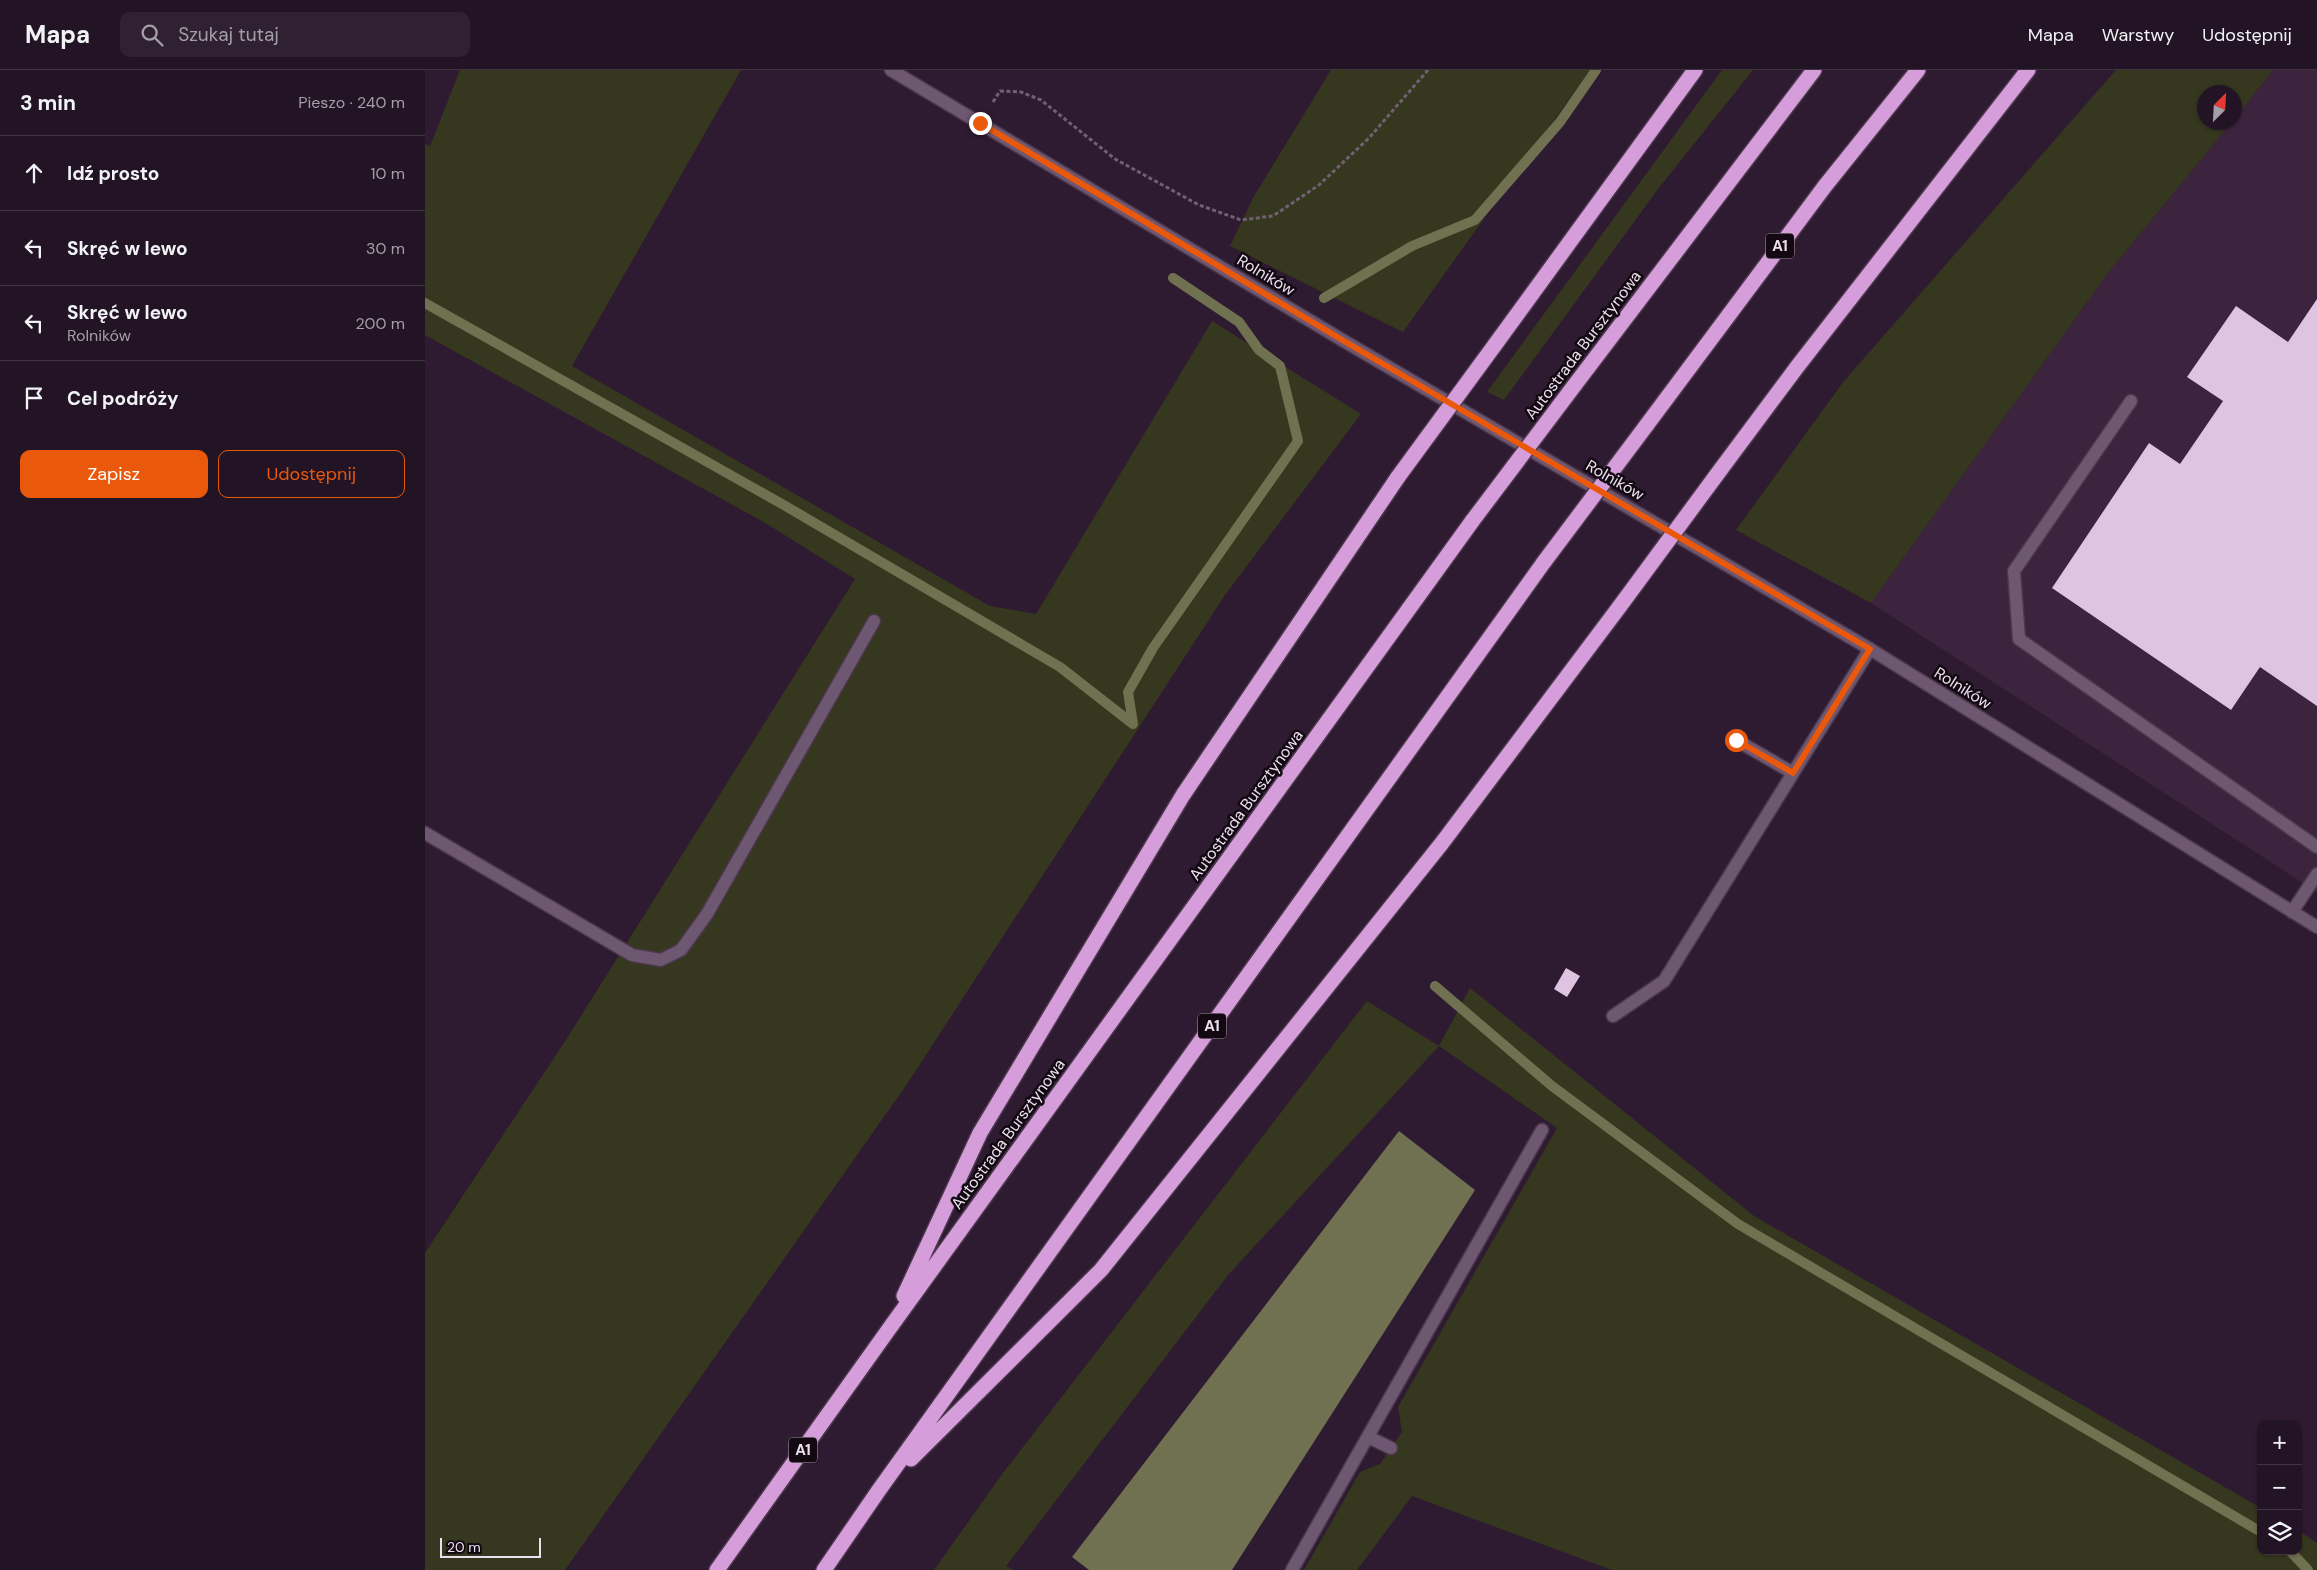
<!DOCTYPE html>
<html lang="pl">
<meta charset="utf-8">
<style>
body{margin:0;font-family:"DM Sans",sans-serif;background:#2f2132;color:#f1f3f6}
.controls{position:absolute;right:15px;bottom:15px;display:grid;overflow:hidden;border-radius:10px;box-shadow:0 1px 4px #0004}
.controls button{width:45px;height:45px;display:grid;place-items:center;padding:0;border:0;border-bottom:1px solid #403342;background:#231425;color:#f1f3f6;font:25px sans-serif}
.compass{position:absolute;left:1772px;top:15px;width:45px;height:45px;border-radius:50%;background:#231425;box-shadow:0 1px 4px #0004;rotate:24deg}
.scale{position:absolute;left:15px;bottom:12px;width:101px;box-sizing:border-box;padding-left:5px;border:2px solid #ede0ee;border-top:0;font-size:14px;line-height:18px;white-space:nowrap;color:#ede0ee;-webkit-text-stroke:4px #120913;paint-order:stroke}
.stop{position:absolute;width:15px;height:15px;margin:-11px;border:4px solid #ea580c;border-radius:50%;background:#fff}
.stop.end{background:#ea580c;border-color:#fff;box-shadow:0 1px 5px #0008}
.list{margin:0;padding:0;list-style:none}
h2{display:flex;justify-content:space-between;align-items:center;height:65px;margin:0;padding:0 20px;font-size:21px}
h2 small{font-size:16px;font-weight:400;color:#a39ea7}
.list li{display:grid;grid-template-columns:32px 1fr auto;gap:15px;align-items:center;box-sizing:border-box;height:75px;padding:0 20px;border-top:1px solid #403342}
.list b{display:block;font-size:19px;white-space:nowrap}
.list p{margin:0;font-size:16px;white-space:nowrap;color:#a39ea7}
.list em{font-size:16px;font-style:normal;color:#a39ea7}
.actions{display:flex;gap:10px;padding:15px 20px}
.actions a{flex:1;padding:11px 0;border:1px solid #ea580c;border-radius:10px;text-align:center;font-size:18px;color:#ea580c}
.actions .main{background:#ea580c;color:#fff}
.icon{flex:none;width:28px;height:28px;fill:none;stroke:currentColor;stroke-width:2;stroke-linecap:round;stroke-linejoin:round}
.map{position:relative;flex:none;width:1892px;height:1500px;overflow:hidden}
header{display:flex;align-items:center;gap:30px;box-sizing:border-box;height:70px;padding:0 25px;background:#231425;border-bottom:1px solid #403342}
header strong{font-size:24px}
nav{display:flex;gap:28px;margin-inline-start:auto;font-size:18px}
.search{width:350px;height:45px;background:#2f2132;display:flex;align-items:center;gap:12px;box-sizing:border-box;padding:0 18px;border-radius:10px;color:#a39ea7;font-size:19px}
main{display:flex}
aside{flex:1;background:#231425}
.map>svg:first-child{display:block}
</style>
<header>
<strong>Mapa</strong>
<div class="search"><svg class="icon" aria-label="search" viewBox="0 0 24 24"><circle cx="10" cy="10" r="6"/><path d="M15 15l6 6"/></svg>Szukaj tutaj</div>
<nav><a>Mapa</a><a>Warstwy</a><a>Udostępnij</a></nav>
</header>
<main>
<aside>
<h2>3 min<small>Pieszo · 240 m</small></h2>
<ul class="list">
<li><svg class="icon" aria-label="ahead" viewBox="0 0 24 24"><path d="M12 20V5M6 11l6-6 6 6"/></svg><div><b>Idź prosto</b></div><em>10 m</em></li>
<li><svg class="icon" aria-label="left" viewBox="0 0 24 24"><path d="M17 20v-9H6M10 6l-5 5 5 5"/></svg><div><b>Skręć w lewo</b></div><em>30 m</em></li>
<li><svg class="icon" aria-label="left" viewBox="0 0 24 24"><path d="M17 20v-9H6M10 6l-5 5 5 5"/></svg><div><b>Skręć w lewo</b><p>Rolników</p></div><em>200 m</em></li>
<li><svg class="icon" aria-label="arrive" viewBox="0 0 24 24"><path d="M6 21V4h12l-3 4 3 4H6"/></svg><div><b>Cel podróży</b></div></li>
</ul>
<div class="actions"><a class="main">Zapisz</a><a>Udostępnij</a></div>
</aside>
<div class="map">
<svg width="1892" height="1500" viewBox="0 0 1892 1500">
<rect width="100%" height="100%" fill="#2f1b31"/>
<!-- built -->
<path fill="#3c233e" d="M1848 0H1892V822L1446 533 1683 203 1806 53 1810 52V48Z"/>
<!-- green -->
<path fill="#36371f" d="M35 0H316L147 296 565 536 611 544 787 251 936 344 800 525 482 1014 140 1500H0V1183L139 973 430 509 342 454 0 265V74L5 76Z
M906 0H1165L978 262 805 176 828 128Z
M1297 0H1328L1233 119 1079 330 1062 322Z
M1691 0H1848L1810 48V22H1780V52L1806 53 1683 203 1446 533 1311 460 1419 311Z
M1045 918 1329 1146 1836 1438V1481H1873V1460L1892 1473V1500H1187L987 1426 932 1500H879L935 1402 955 1394 977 1362 973 1337 1132 1058 1014 976 803 1205 581 1496 588 1500H509L578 1403 942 931 1014 976Z"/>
<!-- water -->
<path fill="#6f7151" d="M974 1061 1050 1120 807 1500H664L647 1487Z"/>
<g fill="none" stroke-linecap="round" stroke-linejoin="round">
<!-- stream -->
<path stroke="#6f7151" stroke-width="10" d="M899 228 987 176 1050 150 1135 52 1171 0
M0 233 357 434 635 597 708 654
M708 654 703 622 728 578 873 371 855 296 834 280 814 252 748 208
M1010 916 1127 1016 1313 1154 1836 1462
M1865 1481 1883 1500"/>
</g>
<!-- building -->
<path fill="#dfc4e1" d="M1892 229V636L1835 597 1806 640 1627 518 1724 373 1755 394 1798 331 1762 307 1811 236 1863 272Z
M1141 898 1155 906 1142 927 1129 919Z"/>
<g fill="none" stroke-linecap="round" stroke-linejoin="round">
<defs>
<path id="service" d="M1706 331 1589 501 1594 569 1892 777
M1311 670 1368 703
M0 763 207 885 236 890 256 880 282 844 449 551
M1867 842 1892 804
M1188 946 1239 911 1445 579
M943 1367 966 1378
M867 1500 1117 1060"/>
<path id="tertiary" d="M466 0 924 274 1445 579 1892 857"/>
<path id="motorway" d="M1072 272 1270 0
M1149 316 1389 0
M1221 356 1400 116 1493 0
M1296 399 1372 297 1603 0
M479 1226 555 1063 758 725 973 407
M486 1389 676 1200 1017 773 1195 536
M292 1500 464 1259 1048 450
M399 1500 454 1420 1119 492"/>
</defs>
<!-- service casing -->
<use href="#service" stroke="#4a374b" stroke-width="15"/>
<!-- tertiary casing -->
<use href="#tertiary" stroke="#4a374b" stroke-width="15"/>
<!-- motorway casing -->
<use href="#motorway" stroke="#4a374b" stroke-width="18"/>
<!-- path -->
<path stroke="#715f72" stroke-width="3" stroke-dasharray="4 2.5" stroke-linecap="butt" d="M568 32 575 21 596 22 616 30 690 89 774 135 816 150 848 146 894 115 944 68 1003 0"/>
<!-- service -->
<use href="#service" stroke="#6e5770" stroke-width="12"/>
<!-- tertiary -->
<use href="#tertiary" stroke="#6e5770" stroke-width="12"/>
<!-- motorway -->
<use href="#motorway" stroke="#d69ddb" stroke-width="15"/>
<defs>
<path id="motorway-bridge" d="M973 407 1072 272
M1048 450 1149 316
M1119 492 1221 356
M1195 536 1296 399"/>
</defs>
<!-- motorway-bridge casing -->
<use href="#motorway-bridge" stroke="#4a374b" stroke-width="18" stroke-linecap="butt"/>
<!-- motorway-bridge -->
<use href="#motorway-bridge" stroke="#d69ddb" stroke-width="15"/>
</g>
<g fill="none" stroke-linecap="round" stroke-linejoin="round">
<!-- route -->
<path stroke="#ea580c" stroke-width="6" d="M555 53 924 274 1445 579 1368 703 1311 670"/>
</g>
<g text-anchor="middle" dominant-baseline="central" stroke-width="5" stroke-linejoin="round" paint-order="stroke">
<!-- shield labels -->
<g fill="#120913" stroke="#aba0ac" stroke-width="1">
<rect x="1341" y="163.5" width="28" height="25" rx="4"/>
<rect x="773" y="943.5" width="28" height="25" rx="4"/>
<rect x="364" y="1367.5" width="28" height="25" rx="4"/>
</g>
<g font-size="15" font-weight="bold" fill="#ede0ee">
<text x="1355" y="176">A1</text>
<text x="787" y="956">A1</text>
<text x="378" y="1380">A1</text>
</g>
<!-- street labels -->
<g font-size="16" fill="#ede0ee" stroke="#120913">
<text transform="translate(841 205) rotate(31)">Rolników</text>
<text transform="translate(1158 275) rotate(-53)">Autostrada Bursztynowa</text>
<text transform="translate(1190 410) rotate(30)">Rolników</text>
<text transform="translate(1538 618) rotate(32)">Rolników</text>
<text transform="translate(821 735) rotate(-54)">Autostrada Bursztynowa</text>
<text transform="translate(583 1064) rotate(-54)">Autostrada Bursztynowa</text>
</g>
</g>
</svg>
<div class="controls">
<button>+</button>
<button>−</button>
<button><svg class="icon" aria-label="layers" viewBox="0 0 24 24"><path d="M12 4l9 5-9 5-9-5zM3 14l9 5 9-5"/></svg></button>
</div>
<svg class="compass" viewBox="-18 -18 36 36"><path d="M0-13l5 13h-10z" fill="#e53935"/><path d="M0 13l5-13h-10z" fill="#a39ea7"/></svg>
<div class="scale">20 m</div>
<div class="stop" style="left:1311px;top:670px"></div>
<div class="stop end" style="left:555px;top:53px"></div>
</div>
</main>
